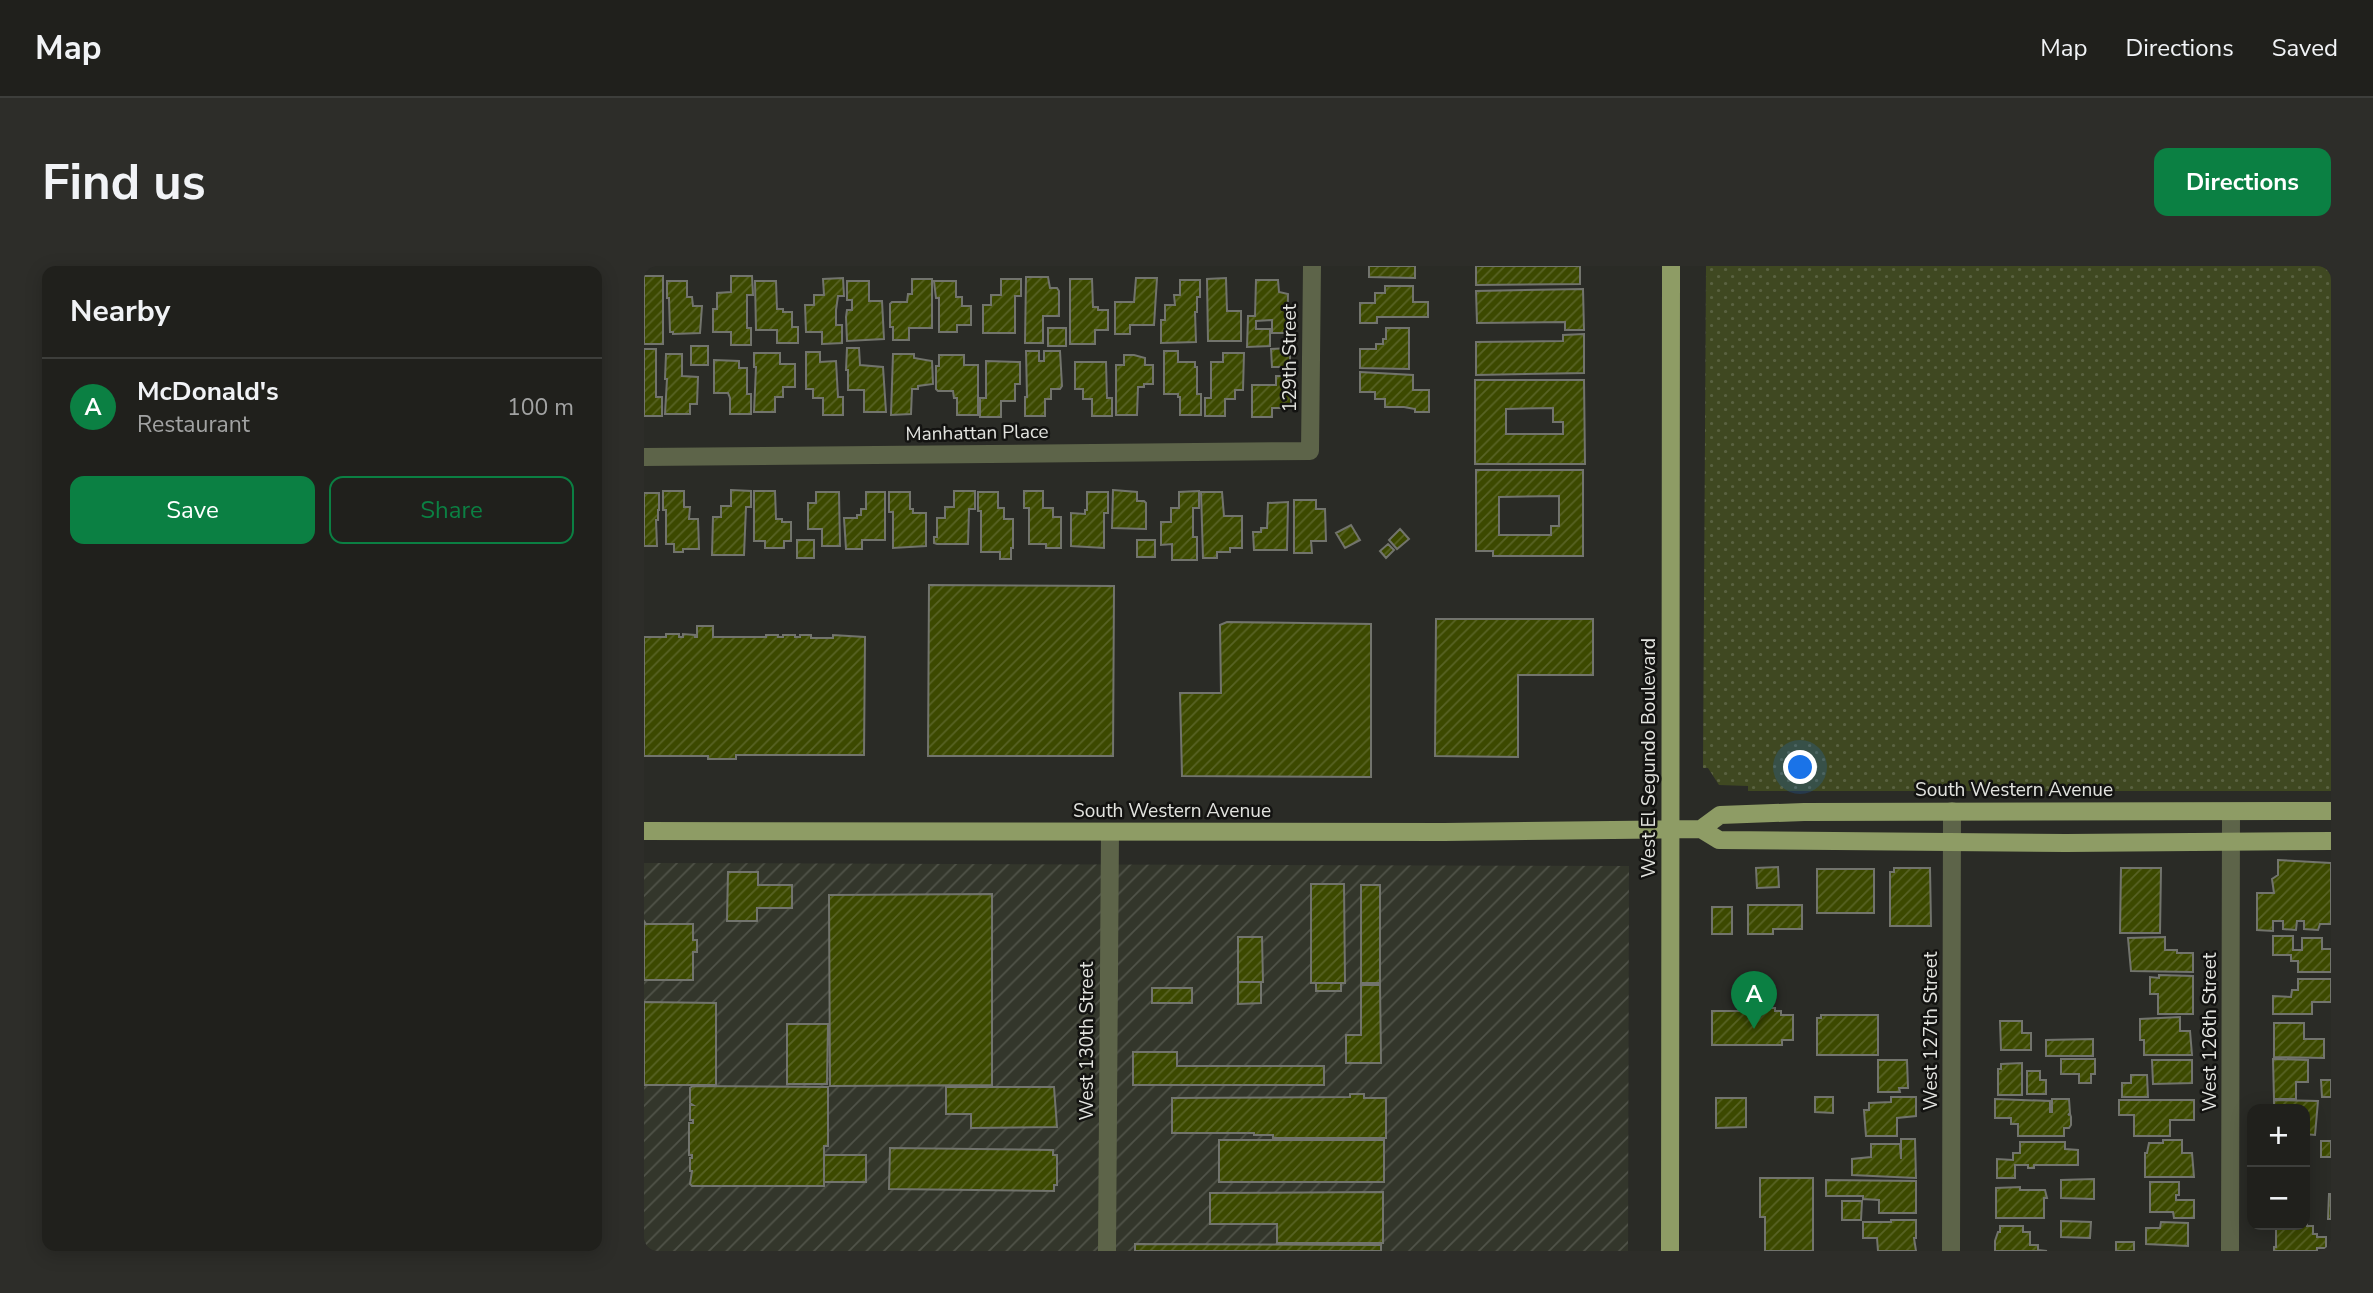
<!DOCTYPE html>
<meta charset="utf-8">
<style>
body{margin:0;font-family:"Nunito Sans",sans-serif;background:#2d2d29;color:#f1f3f6}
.controls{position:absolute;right:21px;bottom:21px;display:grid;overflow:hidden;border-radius:14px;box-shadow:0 4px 18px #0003}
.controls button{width:63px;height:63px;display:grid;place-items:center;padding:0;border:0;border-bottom:2px solid #3d3e3b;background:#20201c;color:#f1f3f6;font:35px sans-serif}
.you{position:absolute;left:1157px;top:502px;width:24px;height:24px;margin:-18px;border:5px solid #fff;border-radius:50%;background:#1a73e8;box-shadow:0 0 0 10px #1a73e833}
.badge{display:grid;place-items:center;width:46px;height:46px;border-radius:50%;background:#0b8043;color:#fff;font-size:23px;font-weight:700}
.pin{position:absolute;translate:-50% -58px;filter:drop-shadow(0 2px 4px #0008)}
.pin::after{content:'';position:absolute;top:37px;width:24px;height:21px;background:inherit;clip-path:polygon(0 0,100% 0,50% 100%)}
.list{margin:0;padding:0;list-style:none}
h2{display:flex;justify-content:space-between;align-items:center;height:91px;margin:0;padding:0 28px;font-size:30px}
h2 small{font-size:23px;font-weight:400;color:#a2a3a3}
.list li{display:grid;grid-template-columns:46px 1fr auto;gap:21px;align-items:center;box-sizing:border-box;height:98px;padding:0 28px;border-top:2px solid #3d3e3b}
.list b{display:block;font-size:26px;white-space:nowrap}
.list p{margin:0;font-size:23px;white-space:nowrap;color:#a2a3a3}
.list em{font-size:23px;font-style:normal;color:#a2a3a3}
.actions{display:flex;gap:14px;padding:21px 28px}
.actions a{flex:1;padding:16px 0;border:2px solid #0b8043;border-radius:14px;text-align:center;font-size:24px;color:#0b8043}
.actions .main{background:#0b8043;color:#fff}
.map{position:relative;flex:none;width:1687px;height:985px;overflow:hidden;border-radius:14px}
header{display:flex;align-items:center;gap:42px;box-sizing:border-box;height:98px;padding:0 35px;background:#20201c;border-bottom:2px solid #3d3e3b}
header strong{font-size:33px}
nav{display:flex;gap:38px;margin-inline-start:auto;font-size:24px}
.intro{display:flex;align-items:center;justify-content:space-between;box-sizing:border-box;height:168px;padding:0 42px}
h1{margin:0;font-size:49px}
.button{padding:18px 32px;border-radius:14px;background:#0b8043;color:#fff;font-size:24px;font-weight:700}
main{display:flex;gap:42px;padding:0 42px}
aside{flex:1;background:#20201c;border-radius:14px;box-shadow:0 4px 18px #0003}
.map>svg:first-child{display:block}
</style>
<header>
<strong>Map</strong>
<nav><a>Map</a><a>Directions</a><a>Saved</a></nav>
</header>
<div class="intro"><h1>Find us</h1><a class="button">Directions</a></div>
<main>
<aside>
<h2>Nearby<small></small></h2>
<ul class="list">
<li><span class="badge">A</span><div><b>McDonald's</b><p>Restaurant</p></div><em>100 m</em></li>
</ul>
<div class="actions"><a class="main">Save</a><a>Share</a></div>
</aside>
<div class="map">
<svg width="1687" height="985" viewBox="0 0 1687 985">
<defs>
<pattern id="industrial-furrows" width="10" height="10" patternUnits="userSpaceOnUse" patternTransform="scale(1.75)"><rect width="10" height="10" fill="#33362b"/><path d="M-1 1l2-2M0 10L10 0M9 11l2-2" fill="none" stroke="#505349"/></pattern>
<pattern id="grass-dots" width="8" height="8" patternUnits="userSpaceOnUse" patternTransform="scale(1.75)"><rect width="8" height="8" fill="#3f4821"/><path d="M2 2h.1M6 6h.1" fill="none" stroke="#5a6241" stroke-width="1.8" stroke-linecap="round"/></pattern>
<pattern id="building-hatch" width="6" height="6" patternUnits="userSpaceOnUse" patternTransform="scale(1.75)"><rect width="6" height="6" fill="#3c4900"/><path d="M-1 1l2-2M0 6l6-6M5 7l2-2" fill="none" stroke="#586325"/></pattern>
</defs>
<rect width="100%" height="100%" fill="#2a2b26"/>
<!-- industrial -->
<path fill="url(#industrial-furrows)" d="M0 597 985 600 984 985H0Z"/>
<!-- grass -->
<path fill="url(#grass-dots)" d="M1062 0H1687V525H1104V520L1075 519 1064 502H1059Z"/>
<!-- building -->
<path fill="url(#building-hatch)" stroke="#72746d" stroke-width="2" fill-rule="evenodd" d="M725 0H771V12L725 11Z
M832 0H936V18L832 19Z
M0 10H19V78H0Z
M87 10H108L109 29H103V62H107V79H87V66H69V43H73V27L87 26Z
M382 11H404L406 22H413L415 25V50H399V77H381Z
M199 12 200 30H194L192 44V59H198V77L178 78V66H162L161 39H170V29H180L179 13Z
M492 12H513L510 59H486V68H471V36H490Z
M582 12 583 45H597V75H564L563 13Z
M268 13H288V62H265V74H249V61H246V38L248 36H263L264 28H268Z
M357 13H377V30H371V67H339V39H347V29H357Z
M426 13H448L449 41H454V44H464V64H451V78H426Z
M536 14H556V31H553V46H551L552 76 517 77V54H521V39H531L530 29H536Z
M612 14H634L635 26 644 28 643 67H628V54L612 55V63H626V80L603 81 604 50H611Z
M23 15H43V31H48L49 40H58L56 67 29 68V66H26L25 32H23Z
M111 15H132L133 43H139V46H148V61H154V77H133V64H112Z
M203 15H225V35H238L240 73 203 75 202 51 203 44H208V34H203Z
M290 15H312V31H318V40H327V59H313V66H295V32H292Z
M741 20H769V36H784V51H733V57H716V37H731V27H741Z
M939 23 940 64H921V56L833 57 832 25Z
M404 62H422V80H404Z
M742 62H765V103L716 102V83H732V78H739V73H742Z
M940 68V107L832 109V76L919 75V69Z
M47 80H64V99H47Z
M203 82H215L216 99 239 101 242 146H220V124H204V104H202Z
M646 82V101H628L627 83Z
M0 83H12V131H18V150H0Z
M382 85H395V95H400V85H416L418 120 416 123H407V133H401V150H381V131H383Z
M520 85H534V96H551V101H553V128H557V149H536V131H534V128H520Z
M162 86H176V96L192 95 194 131H199V149H179V132H169V123H162Z
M110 87H136V98H151V121H139V131H131V146H110L112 101H110Z
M579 87H600L599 124H591V133H581V150H561V132H567V96H579Z
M22 88H38V110L54 111 53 138H46V148H21L23 113H21Z
M249 88H270V92L288 95 289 118 274 120V123H268L267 148 247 149Z
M295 89H320V99H334V149H313V132H310L309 125H294L292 123V100H295Z
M480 89H490L501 92V99H509V118H500V121H494L493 149H472V99H480Z
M70 94 95 95V102H103V128H107V148H86V132L84 127H70Z
M342 95 376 96V118H371V135H357V151H336V132H342Z
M431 96H462L463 132H468V150H448V133H439V123H431Z
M716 106 769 109V124H785V146H771V143L760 141H741V133H731V126H716Z
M632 110H647V142H628V151H608V119H632Z
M831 114H940L941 198H831ZM909 142V156H919V168H862V143Z
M832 204H939V290H849V285H832ZM915 230V260H907V269H855V231Z
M87 224 107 225V241H102L100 289H68L69 251H77V240H87Z
M469 224 493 226V235H500L502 237V263L468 262Z
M19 225H40V241H46L45 253H54L55 283H39V286H30V278H22V244H19Z
M110 225H131L132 253H138V256H147V275H140V282H121V275H110Z
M310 225H331V243H325L324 278H293L290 277V271H293V252H301V241H310Z
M380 225H399V242H409V251H417V282H402V278H385V242H380Z
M555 225V242H549V271H553V294H528V278L517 279V256H527V242H535V226Z
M172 226H195L196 280H178V263H164V237H172Z
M222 226H241V274H218V283H202L200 252H213V249H217V243H222Z
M245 226H266V243H269V247H282V280L249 282V246H245Z
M334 226H354V242H360V253H369V282H367V293H356V286H337V245H334Z
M443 226H464V247H460V282L427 280V247L441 248V244H443Z
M557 226H578L580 250H598V282H586V286H573V292H559Z
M0 227H15V244H14V254H12L13 280H0Z
M650 234H672V243H681L682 275H667L668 287H650Z
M644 236 643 284H610L609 266H617V262H623L624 237Z
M707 259 716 274 701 282 692 267Z
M756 263 765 273 753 283 745 274Z
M153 274H170V292H153Z
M493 274H511V291H493Z
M744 278 750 284 742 292 736 285Z
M285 319 470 320 469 490H284Z
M792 353H949V409H874V491L791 490Z
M583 356 727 358V511L538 510 536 427H577L576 359Z
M53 360H69V371H122V369H134V371H139V369H151V371H156V369H167V372H189V369L221 371 220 489H92V493H64V490H0V371H22V368H35V371H39V368L51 369V371H53Z
M1634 594 1687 597V658H1676L1674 664 1660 663V655H1653L1652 664 1639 663V655H1629V665L1613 664V627H1630L1628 613 1634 609Z
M1134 601 1135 621 1113 622 1112 602Z
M1250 602H1286L1287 660H1246V606H1250Z
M1477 602H1517L1516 667H1476Z
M1173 603H1230V647H1173Z
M84 606H114V619H148V642H113V655H83Z
M667 618H700L701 717H667Z
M717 619H736V717H717Z
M348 628V819L186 820 185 629Z
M1104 639H1158V663H1129V668H1104Z
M1068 641H1088V668H1068Z
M0 655 2 658H49V674H53V686H49V714H0Z
M1629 670H1649V684H1658V672H1678V683H1687V706H1654V695H1647V689H1629Z
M594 671H618L619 716H594Z
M1521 671V684H1533V687H1549V706L1487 705 1484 672Z
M1515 709 1549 710V748H1514V728H1506V711L1515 712Z
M1654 713H1687V736H1668V748H1629V730L1647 731 1648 724H1654Z
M594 716H617V737L594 738Z
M672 717H697V725H672Z
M717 719H736L737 797H702V769H717Z
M508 722H548V737H508Z
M0 736 72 737V819H0Z
M1099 742H1131V745H1137V749H1149V774H1138V779H1068V745H1099Z
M1177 749H1234V789H1173V752H1177Z
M1536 751V765H1546L1548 789H1500V774H1496V753Z
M1356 755H1378V767H1387V784H1357Z
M1630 757H1660V773H1680V792L1630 791Z
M143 758H184L183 818H143Z
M1449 773V790H1402V774Z
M489 786H533V800H680V819H489Z
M1417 793H1451V808H1447V817H1435V808H1417Z
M1629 793 1664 794V816H1652V833H1630Z
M1234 794H1263L1264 822H1255L1256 826H1234Z
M1508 794H1548V817L1509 818Z
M1378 797V829H1354V803H1357V798Z
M1383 805H1396V814H1402V828H1383Z
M1487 809H1503L1504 831H1478V817H1487Z
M1677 814H1687V831H1678Z
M49 820 184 821V880H180V920H48L46 918 48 905H46V892H48V889H45V857H49V854H46V839H49L46 837V822Z
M302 821H410L413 861 327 862V848H302Z
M706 828H720V832H742V872H629V869H610V867H528V832L706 831Z
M1171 831H1189V847L1171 846Z
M1247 831H1272V850L1253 852V870H1222L1220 844H1225V837L1247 836Z
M1072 832H1102V861L1072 862Z
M1351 833 1406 835V846H1408V833H1425L1426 847 1424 849 1426 848 1427 851V859L1425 862H1420V870H1374V858H1367V852H1351Z
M1475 834H1550V854H1526V870H1490V849H1475Z
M1630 834 1674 835 1671 869 1661 868V843H1630Z
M1257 873H1271L1272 912 1208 909V893L1227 891V878H1256L1257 893Z
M575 874H740V916H575Z
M1519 874H1538V887H1548L1550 911H1501V887H1503L1505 877H1519Z
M1677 875H1687V891H1677Z
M1376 876H1421V883L1434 884V899H1390V902H1384V899H1371V912H1353V893L1369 894V887H1376Z
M246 882 409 884V889H413V919H410V925L245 923Z
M180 889H222V916H180Z
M1116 912H1169V985H1121V951H1116Z
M1450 913V933L1417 932V914Z
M1182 914 1272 915V947H1235V934L1219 933V930H1182Z
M1506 916H1535V929H1532V934H1550V952H1530L1529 946H1506Z
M1376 921V924H1401L1403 932H1400V952H1352V922Z
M739 926V977H633V958H566V927Z
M1685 928H1687V953H1684Z
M1198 935H1218L1217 954H1198Z
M1247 954H1272V972H1270L1272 985H1234L1233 972H1219V956H1247Z
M1417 955 1447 956 1446 972 1417 971Z
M1517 956 1544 957V980L1502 978V962H1516Z
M1661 957H1663V960H1669V968H1673V971H1682V982H1673V985H1630V981H1632V959H1661Z
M1356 960H1379V966H1386V979H1394V984L1403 985H1351V975L1354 966H1356Z
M1472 976H1490V985H1472Z
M491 978 737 979V985H491Z"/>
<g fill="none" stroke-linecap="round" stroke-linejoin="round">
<!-- street -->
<path stroke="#5d6449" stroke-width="18" d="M0 191 666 185 668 0
M463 985 466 566
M1307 985 1308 545
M1586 985 1587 546"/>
<!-- primary -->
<path stroke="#8e9c65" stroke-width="18" d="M1057 563 1076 549 1160 546 1687 545
M0 565 800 566 1057 563 1075 574 1422 577 1687 575
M1026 985 1027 0"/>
</g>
<g text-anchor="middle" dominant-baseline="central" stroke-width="5" stroke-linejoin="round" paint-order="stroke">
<!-- street labels -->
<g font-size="19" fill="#e2e3df" stroke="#131311">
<text transform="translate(646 92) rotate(-90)">129th Street</text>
<text transform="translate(333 167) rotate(-1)">Manhattan Place</text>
<text transform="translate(1005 492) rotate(-90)">West El Segundo Boulevard</text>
<text x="1370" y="524">South Western Avenue</text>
<text x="528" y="545">South Western Avenue</text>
<text transform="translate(1287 765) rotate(-90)">West 127th Street</text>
<text transform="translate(1566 766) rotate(-90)">West 126th Street</text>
<text transform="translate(443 775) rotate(-90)">West 130th Street</text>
</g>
</g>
</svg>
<div class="controls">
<button>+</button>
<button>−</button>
</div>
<div class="you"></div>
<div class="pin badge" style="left:1110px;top:763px">A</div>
</div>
</main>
